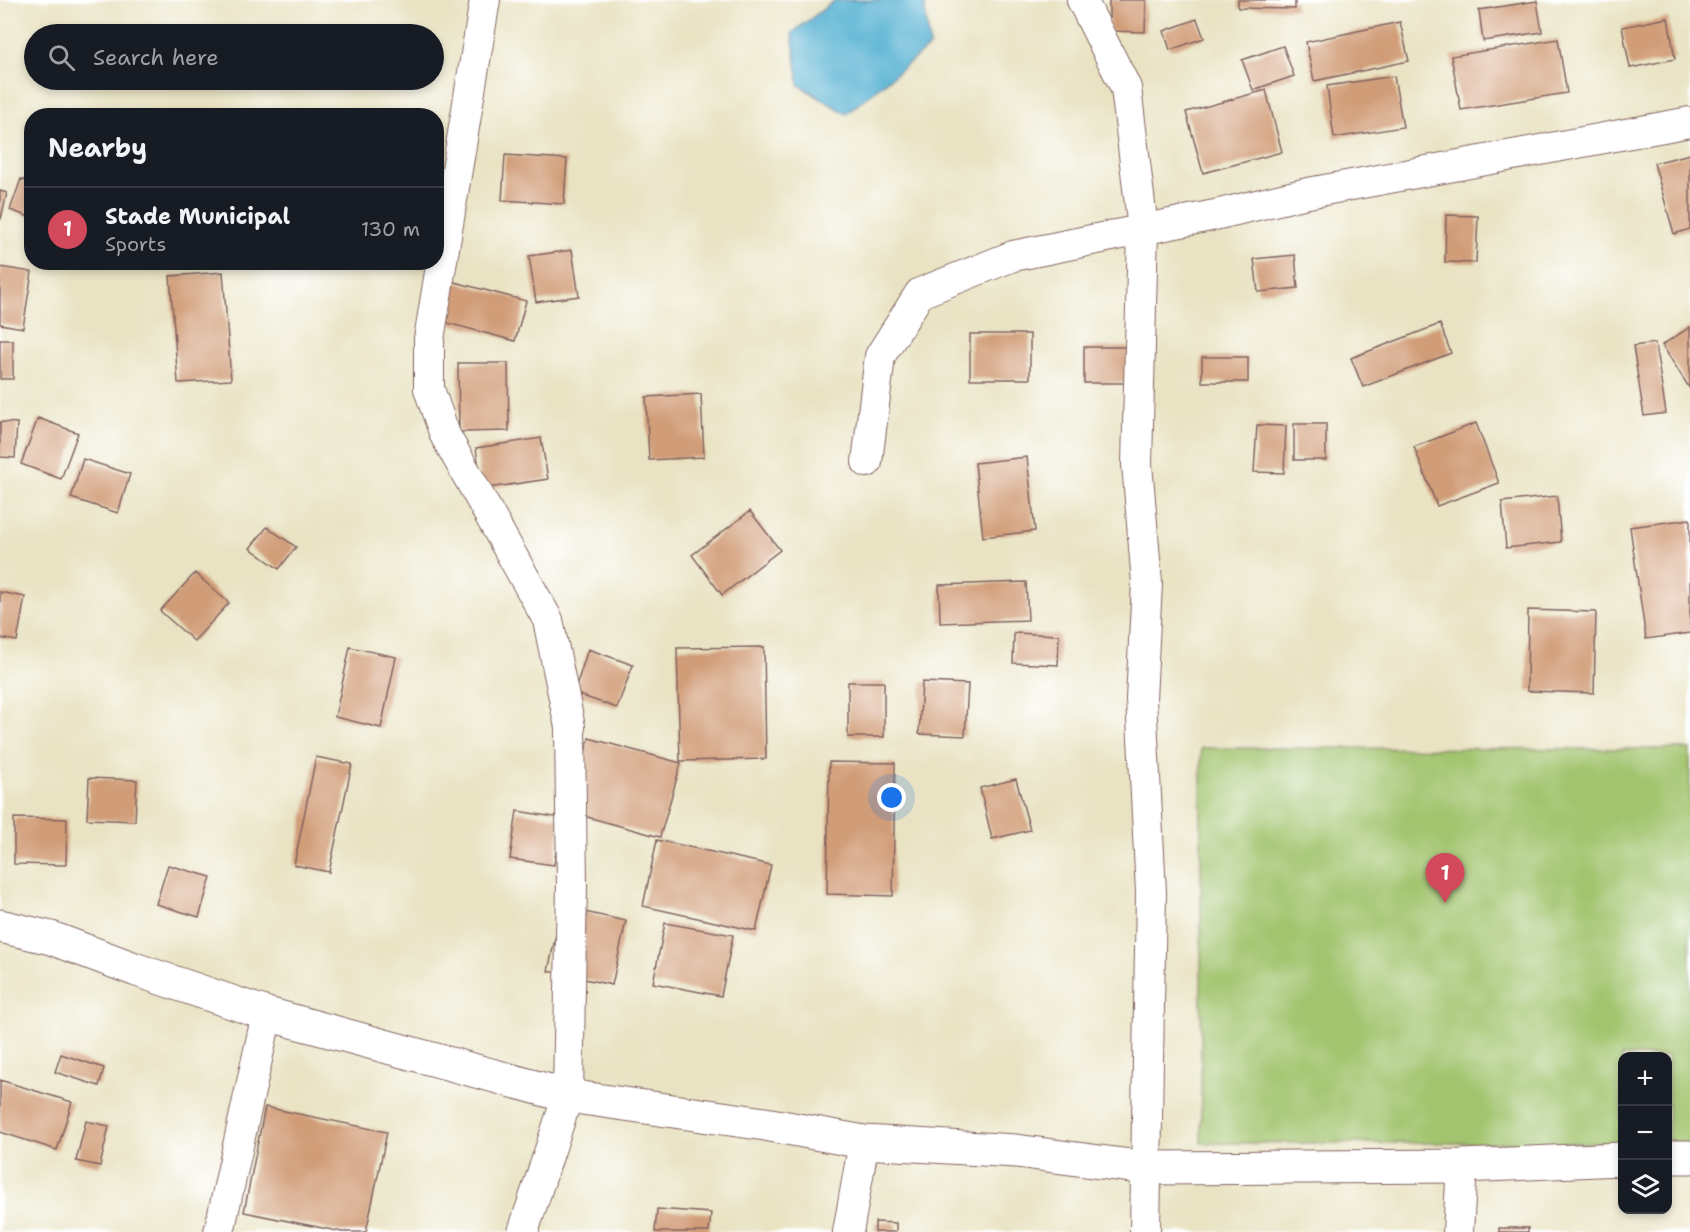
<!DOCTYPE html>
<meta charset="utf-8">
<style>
body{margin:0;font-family:"Shantell Sans",sans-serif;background:#20242c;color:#f1f3f6}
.controls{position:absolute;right:18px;bottom:18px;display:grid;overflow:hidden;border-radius:12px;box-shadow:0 3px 9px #0003}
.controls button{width:54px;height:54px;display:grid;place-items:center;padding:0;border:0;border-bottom:2px solid #363941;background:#171b24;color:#f1f3f6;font:30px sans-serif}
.you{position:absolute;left:892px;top:798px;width:21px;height:21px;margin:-15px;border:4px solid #fff;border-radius:50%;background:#1a73e8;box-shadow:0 0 0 9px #1a73e833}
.badge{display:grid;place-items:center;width:39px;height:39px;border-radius:50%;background:#d1495b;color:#fff;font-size:20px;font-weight:700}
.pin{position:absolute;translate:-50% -50px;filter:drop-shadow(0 2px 3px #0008)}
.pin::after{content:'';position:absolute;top:32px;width:21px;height:18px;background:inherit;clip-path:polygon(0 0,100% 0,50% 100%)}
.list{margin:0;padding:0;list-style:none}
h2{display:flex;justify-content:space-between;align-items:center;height:78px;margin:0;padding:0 24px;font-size:26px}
h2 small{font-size:20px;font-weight:400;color:#9ea1a6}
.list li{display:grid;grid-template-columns:39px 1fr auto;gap:18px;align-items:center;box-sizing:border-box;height:84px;padding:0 24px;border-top:2px solid #363941}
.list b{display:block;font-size:22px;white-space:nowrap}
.list p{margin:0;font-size:20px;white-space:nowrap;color:#9ea1a6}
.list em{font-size:20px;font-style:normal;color:#9ea1a6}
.icon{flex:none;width:33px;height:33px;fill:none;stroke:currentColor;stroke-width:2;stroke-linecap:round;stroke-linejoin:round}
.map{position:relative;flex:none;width:1690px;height:1232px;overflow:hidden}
.search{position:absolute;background:#171b24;box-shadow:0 3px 9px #0003;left:24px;top:24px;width:420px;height:66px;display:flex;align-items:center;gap:15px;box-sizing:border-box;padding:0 21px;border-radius:33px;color:#9ea1a6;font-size:22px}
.panel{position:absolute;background:#171b24;box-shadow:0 3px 9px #0003;left:24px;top:108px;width:420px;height:162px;border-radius:24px}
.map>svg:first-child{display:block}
</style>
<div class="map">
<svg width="1690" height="1232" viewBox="0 0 1690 1232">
<rect width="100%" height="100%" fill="#fff"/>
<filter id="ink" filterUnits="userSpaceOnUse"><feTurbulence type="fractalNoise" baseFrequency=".0167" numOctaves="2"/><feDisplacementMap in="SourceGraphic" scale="12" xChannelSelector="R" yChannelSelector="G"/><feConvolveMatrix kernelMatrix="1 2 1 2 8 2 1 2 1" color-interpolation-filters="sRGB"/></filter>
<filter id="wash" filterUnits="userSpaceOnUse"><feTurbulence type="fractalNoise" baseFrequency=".008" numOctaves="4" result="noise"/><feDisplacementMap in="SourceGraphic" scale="24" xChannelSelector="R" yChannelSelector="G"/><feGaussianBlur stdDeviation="1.35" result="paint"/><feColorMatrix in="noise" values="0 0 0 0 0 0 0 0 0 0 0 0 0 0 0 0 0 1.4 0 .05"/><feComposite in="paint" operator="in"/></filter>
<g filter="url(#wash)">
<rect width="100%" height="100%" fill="#e9e3c3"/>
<!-- green -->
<path fill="#a2c46e" stroke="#76724c" stroke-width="1.5" d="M1201 748 1690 749V1143H1668V1056H1622V1143H1201Z"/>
<!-- water -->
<path fill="#53b0d1" stroke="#4e687e" stroke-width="1.5" d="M835 0H915L924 2 930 46 846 114 799 85 792 33Z"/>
<g id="blocks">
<!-- building -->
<path fill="#d19d78" d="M1109 0H1146L1145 32 1109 31Z
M1238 0H1295V9L1238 8Z
M1537 1 1542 32 1483 41 1479 10Z
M1668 18 1675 59 1630 68 1622 27Z
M1197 19 1204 38 1170 50 1164 31Z
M1400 22 1409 61 1314 81 1306 42Z
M1558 39 1567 93 1461 110 1451 56Z
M1283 46 1294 76 1253 90 1242 60Z
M1394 76 1403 127 1334 138 1327 86Z
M1266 90 1282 152 1203 173 1186 112Z
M1690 154V229L1674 234 1654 163Z
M505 155 567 159 564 204 502 200Z
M21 179 32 183V218L10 210Z
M0 191 7 193 1 219H0Z
M1446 215 1478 216 1476 263 1445 262Z
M572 250 579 296 536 302 529 256Z
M1295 255 1298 288 1258 292 1254 259Z
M0 267 32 272 23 328 0 324Z
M223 272 231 380 178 383 170 276Z
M451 281 526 301 515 341 440 321Z
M1440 324 1451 353 1363 387 1351 358Z
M1690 327V389L1662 345Z
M970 334H1030V379H970Z
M0 340H13V379H0Z
M1655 343 1666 413 1644 416 1633 346Z
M1084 347H1129V383H1084Z
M1202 357H1248V382H1202Z
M458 363H508L509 431 459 432Z
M701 394 704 457 649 460 646 397Z
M38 418 78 433 61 479 21 464Z
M0 422 17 423 15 458 0 457Z
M1476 423 1499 483 1437 506 1414 447Z
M1294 424H1326V460H1294Z
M1257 425 1286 426 1284 473 1254 472Z
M541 438 548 479 482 489 476 448Z
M1027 457 1035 531 983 537 975 463Z
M83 459 130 474 118 513 71 498Z
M1557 496 1561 542 1506 548 1502 502Z
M750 511 780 550 722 595 692 555Z
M1690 519V633L1646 639 1630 527Z
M267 527 296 547 279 569 250 548Z
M195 573 229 603 194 641 160 611Z
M1026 582 1028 620 940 623 939 585Z
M0 592 25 597 17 641 0 638Z
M1528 610 1596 612 1594 693 1527 691Z
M1014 633 1059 635 1058 665 1013 663Z
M350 647 396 657 381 728 335 717Z
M764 647 766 759 680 761 677 648Z
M588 649 633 665 617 708 574 693Z
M848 682H884V737H848Z
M922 682 968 684 965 736 919 734Z
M589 738 681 763 660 837 569 812Z
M316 757 352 764 329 872 294 865Z
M829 762 895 763 893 896 827 894Z
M89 778 137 780 135 821 87 819Z
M1016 779 1030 830 992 839 980 788Z
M517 811 561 818 554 865 510 859Z
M14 818 67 819 66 865 14 864Z
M657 840 771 865 756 931 643 906Z
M168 865 211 877 199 917 156 904Z
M562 907 626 921 612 985 548 971Z
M665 923 733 935 721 996 653 983Z
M61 1054 104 1068 99 1086 55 1072Z
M0 1080 72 1102 57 1150 0 1132Z
M265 1107 387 1132 366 1232H342L244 1212Z
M86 1121 109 1126 100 1166 76 1161Z
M657 1209 711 1213 709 1232H655Z
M875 1222 896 1223V1232H875Z
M1499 1228H1528V1232H1499Z"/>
</g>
</g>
<g filter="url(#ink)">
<use href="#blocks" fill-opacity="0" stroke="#826460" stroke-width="1.5"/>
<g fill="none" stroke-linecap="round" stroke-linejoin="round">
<defs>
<path id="minor" d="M485 0 429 339V389L445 435 548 620 570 727 572 884 568 1095 523 1232
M1082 0 1126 88 1143 229 1137 464 1147 583 1141 699 1151 892 1145 1232
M867 462 880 356 920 293 1013 256 1215 215 1303 194 1690 122
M219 1232 267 1014
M848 1232 864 1142
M1458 1232 1462 1166"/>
<path id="tertiary" d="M0 926 51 938 137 970 267 1014 568 1096 765 1124 864 1142 1016 1151 1146 1168 1462 1166 1622 1159
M1668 1157H1690"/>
</defs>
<!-- minor casing -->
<use href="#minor" stroke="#826460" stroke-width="32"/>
<!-- tertiary casing -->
<use href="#tertiary" stroke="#826460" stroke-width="35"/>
<!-- minor -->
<use href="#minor" stroke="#fff" stroke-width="30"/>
<!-- tertiary -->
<use href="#tertiary" stroke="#fff" stroke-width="33"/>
</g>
</g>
</svg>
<div class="controls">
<button>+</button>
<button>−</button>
<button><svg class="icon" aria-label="layers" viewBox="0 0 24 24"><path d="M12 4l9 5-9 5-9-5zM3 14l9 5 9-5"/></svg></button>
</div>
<div class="you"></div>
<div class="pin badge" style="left:1445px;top:903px">1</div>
<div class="search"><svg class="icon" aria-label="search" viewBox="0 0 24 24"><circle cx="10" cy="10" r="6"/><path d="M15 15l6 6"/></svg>Search here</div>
<section class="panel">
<h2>Nearby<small></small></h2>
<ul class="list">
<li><span class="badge">1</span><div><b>Stade Municipal</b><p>Sports</p></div><em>130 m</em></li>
</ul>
</section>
</div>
